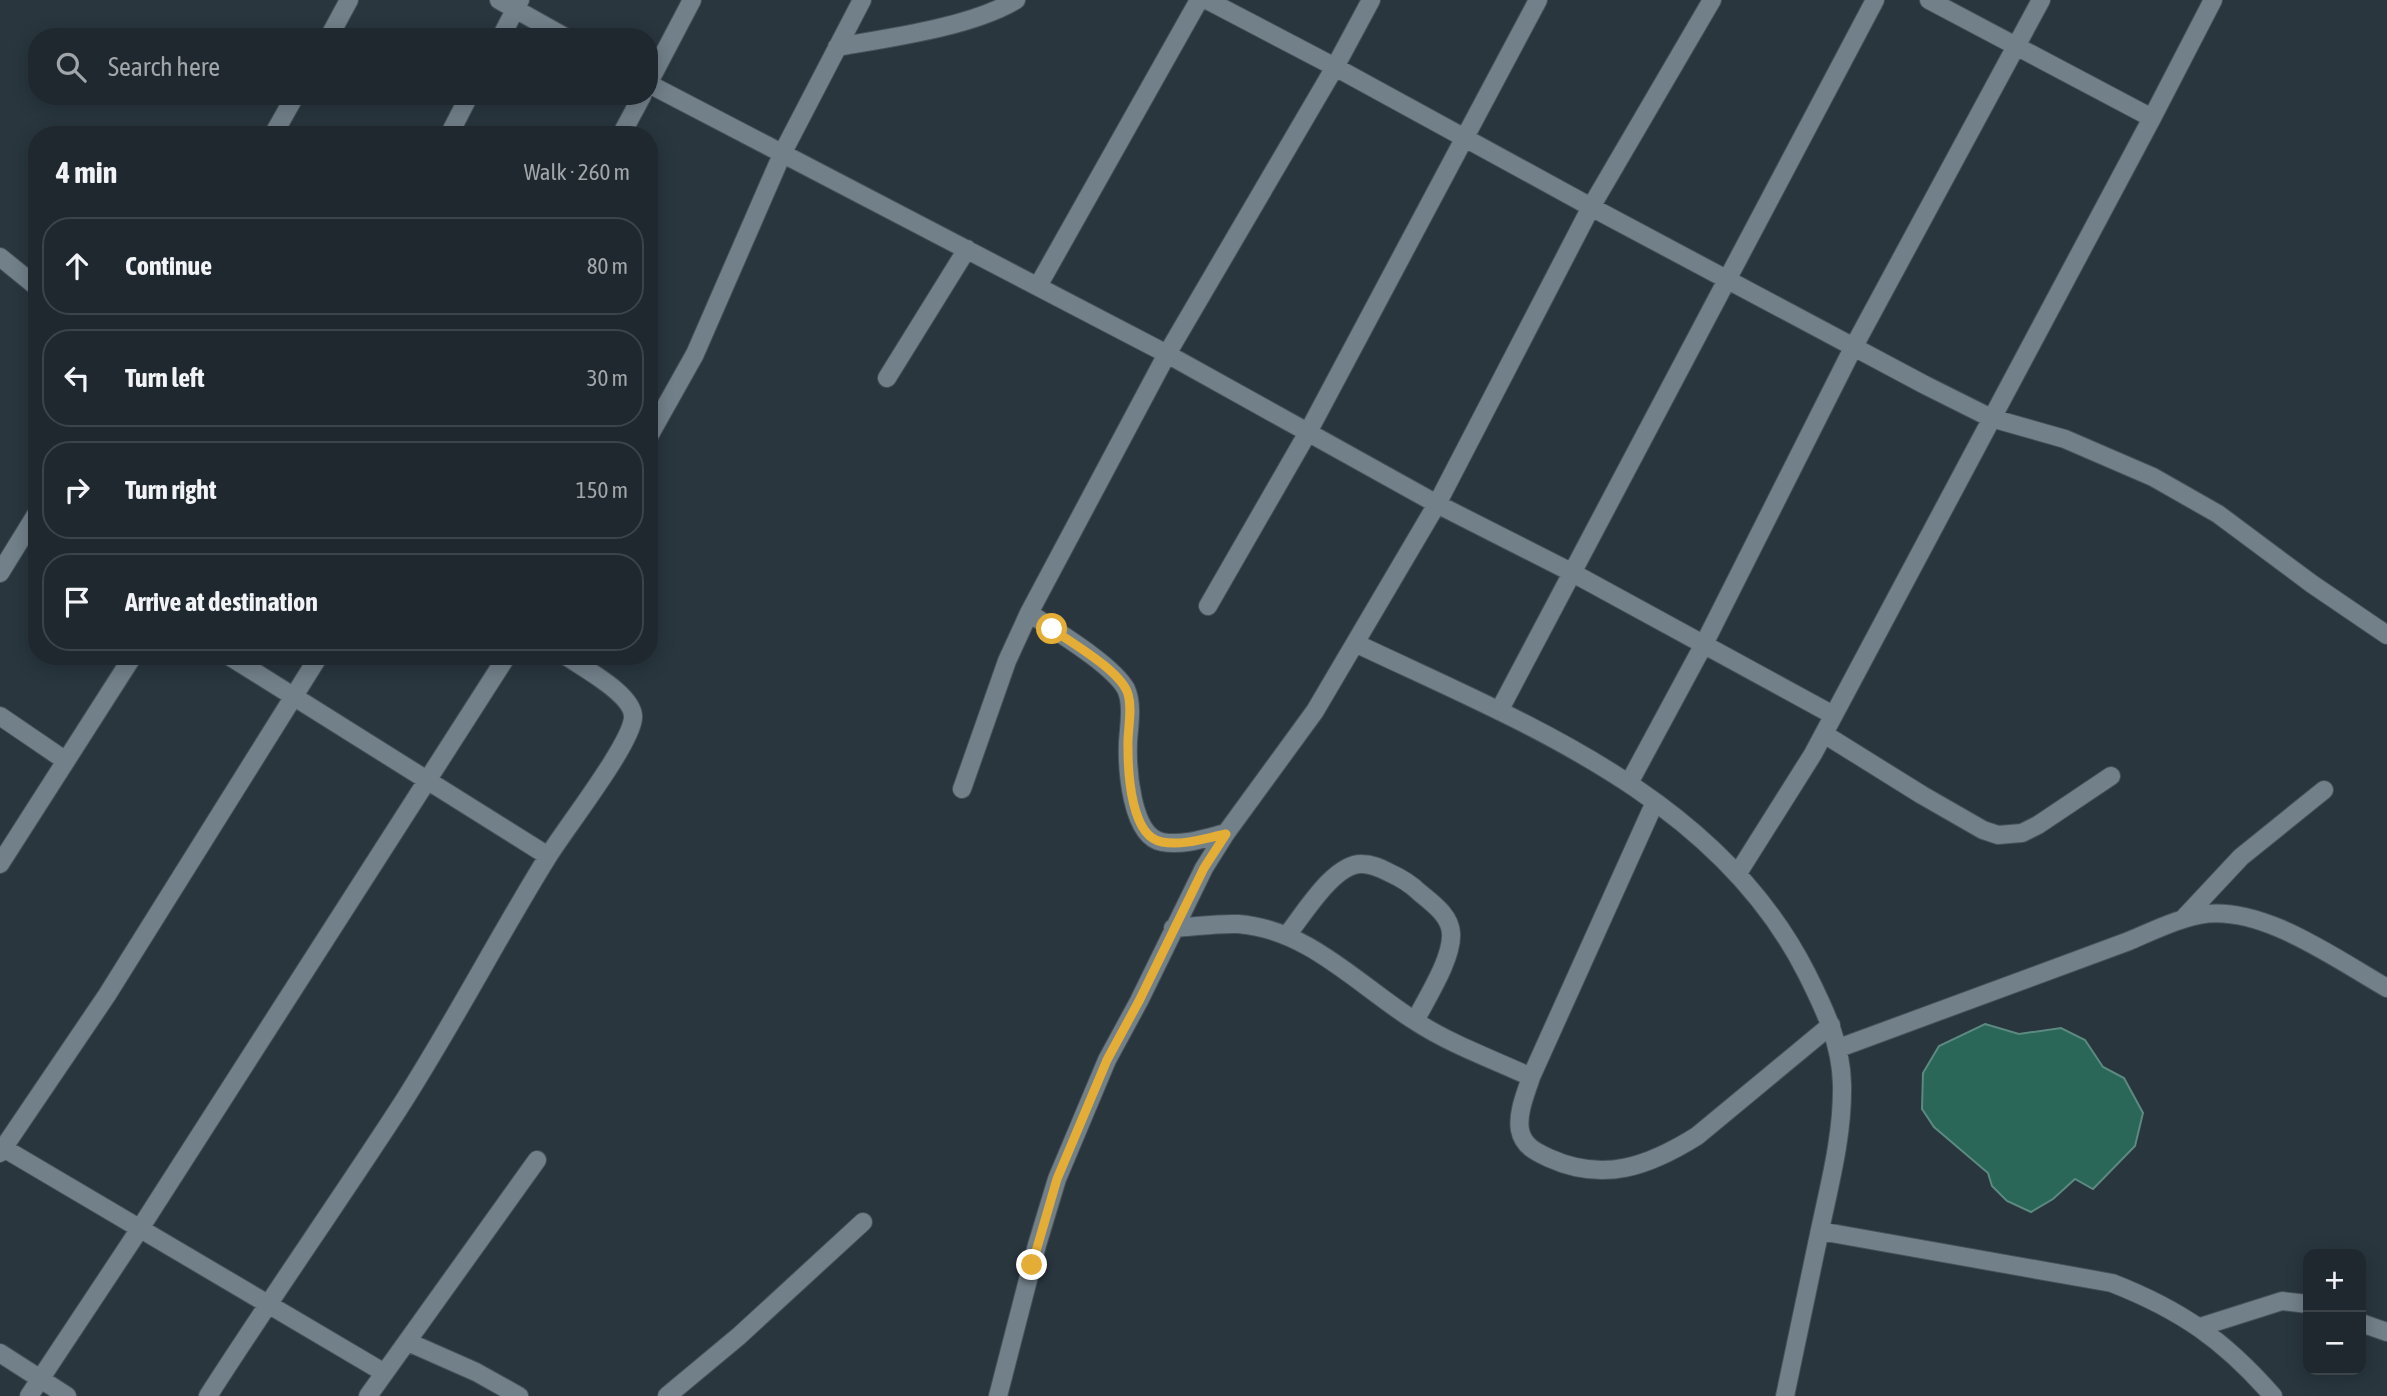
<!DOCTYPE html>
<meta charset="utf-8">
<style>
body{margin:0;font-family:"Asap Condensed",sans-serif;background:#273036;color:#f1f3f6}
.controls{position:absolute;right:21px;bottom:21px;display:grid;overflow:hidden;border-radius:14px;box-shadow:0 4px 18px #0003}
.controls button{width:63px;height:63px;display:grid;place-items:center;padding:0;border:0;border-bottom:2px solid #3c444a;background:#1f282e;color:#f1f3f6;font:35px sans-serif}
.stop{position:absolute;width:21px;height:21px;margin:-16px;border:5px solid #e4ad35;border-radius:50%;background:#fff}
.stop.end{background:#e4ad35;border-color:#fff;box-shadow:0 2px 7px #0008}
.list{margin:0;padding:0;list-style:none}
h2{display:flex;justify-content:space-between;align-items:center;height:91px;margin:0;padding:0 28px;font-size:30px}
h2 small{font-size:23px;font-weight:400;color:#a1a6aa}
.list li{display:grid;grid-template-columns:46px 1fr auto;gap:21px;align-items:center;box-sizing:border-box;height:98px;margin:0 14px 14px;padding:0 14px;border:2px solid #3c444a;border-radius:28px}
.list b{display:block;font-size:26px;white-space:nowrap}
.list em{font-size:23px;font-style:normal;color:#a1a6aa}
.icon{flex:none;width:38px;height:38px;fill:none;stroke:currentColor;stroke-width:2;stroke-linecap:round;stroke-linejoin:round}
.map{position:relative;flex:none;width:2387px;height:1396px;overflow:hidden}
.search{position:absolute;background:#1f282e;box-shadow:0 4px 18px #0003;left:28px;top:28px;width:630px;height:77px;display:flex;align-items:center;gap:18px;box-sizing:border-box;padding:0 24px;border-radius:28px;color:#a1a6aa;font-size:26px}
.panel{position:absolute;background:#1f282e;box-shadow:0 4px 18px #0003;left:28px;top:126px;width:630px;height:539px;border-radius:28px}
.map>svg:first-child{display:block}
</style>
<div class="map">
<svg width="2387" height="1396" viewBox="0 0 2387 1396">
<rect width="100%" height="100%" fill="#29363e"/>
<!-- water -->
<path fill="#2a6758" stroke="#5c8980" stroke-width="2" d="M1985 1024 2019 1034 2061 1028 2085 1040 2103 1067 2124 1078 2143 1113 2135 1146 2093 1189 2075 1179 2053 1199 2031 1212 2007 1201 1992 1186 1988 1173 1934 1127 1922 1109 1923 1073 1939 1046Z"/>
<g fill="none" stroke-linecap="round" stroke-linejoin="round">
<defs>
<path id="minor" d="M499 0 565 37
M1207 0 1335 67 1591 207 1925 385 1991 418 2065 439 2153 477 2218 514 2312 584 2387 635
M1929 0 2152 118
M329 37 349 0
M501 37 520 0
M837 47C889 38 971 27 1016 0
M649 82 692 0
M649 84 1167 354 1437 504 1571 572 1833 715
M273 135 295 96
M449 135 469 96
M621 135 642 96
M0 257 37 287
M1038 286 1199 0
M887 378 967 249
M649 436 695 354 783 152 862 0
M0 573 37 513
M1208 606 1307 434 1538 0
M1029 613C1054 630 1112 664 1126 689 1133 704 1129 726 1128 742 1127 768 1131 836 1162 842 1183 846 1206 838 1226 833
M1355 643C1524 723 1718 797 1807 974 1825 1010 1841 1043 1842 1084 1843 1132 1831 1179 1821 1225 1809 1282 1797 1339 1785 1396
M229 656 548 856
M1499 711 1875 0
M0 716 66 761
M1824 734 1922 795 1983 830 1998 835 2022 833 2038 825 2111 776
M1629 783 1704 644 1853 348 2041 0
M962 789 1007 661 1029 613 1167 354 1335 67 1371 0
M1655 802 1531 1077C1526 1093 1517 1113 1520 1130 1523 1146 1536 1152 1549 1158 1604 1183 1649 1166 1697 1136L1831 1025
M0 864 133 656
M1738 873 1813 754 2152 118 2213 0
M2183 919 2241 857 2324 790
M1173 928C1194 927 1217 923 1238 924 1308 929 1358 985 1415 1021 1450 1044 1492 1059 1531 1077
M1287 935C1304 914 1334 863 1362 864 1372 864 1380 868 1388 872 1399 877 1410 883 1419 892 1432 903 1450 915 1451 933 1453 958 1426 999 1415 1021
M1839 1048 2129 941C2152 931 2175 920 2199 915 2260 903 2336 959 2387 988
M0 1146 383 1372
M0 1153 107 995 319 656
M1820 1231 2112 1283C2181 1310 2224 1340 2273 1396
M2361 1323 2387 1332
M2200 1327 2282 1301 2308 1304
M408 1342 476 1372 519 1396
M0 1353 67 1396
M29 1396 139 1230 507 656
M208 1396C269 1301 334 1208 396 1113 450 1030 495 942 547 858 564 830 631 745 633 718 635 695 583 668 566 656
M368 1396 537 1160
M667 1396 739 1336 863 1222
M998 1396 1037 1245 1057 1179 1107 1060 1139 1001 1204 868 1226 833 1315 711 1437 504 1591 207 1712 0"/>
</defs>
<!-- minor casing -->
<use href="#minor" stroke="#465159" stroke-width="20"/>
<!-- minor -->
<use href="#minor" stroke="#72808a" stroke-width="18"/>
</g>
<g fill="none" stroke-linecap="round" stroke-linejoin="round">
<!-- route -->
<path stroke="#e4ad35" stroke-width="9" d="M1032 1265 1057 1179 1107 1060 1139 1001 1204 868 1226 834C1206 838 1183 846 1162 842 1131 837 1128 773 1128 748 1127 731 1133 711 1128 694 1121 671 1072 643 1052 629"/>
</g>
</svg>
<div class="controls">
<button>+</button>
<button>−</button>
</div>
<div class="stop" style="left:1052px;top:629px"></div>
<div class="stop end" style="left:1032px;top:1265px"></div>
<div class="search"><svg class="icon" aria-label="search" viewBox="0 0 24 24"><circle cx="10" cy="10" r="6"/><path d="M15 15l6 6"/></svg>Search here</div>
<section class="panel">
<h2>4 min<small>Walk · 260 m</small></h2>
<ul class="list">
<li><svg class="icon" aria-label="ahead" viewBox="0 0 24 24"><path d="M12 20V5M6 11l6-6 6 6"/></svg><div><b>Continue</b></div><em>80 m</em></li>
<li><svg class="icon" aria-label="left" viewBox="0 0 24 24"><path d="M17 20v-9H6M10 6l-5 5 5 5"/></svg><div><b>Turn left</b></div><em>30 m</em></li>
<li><svg class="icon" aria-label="right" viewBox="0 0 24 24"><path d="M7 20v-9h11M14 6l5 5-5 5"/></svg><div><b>Turn right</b></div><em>150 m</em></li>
<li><svg class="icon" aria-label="arrive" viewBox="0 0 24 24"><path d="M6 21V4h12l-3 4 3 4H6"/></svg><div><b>Arrive at destination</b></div></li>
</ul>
</section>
</div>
